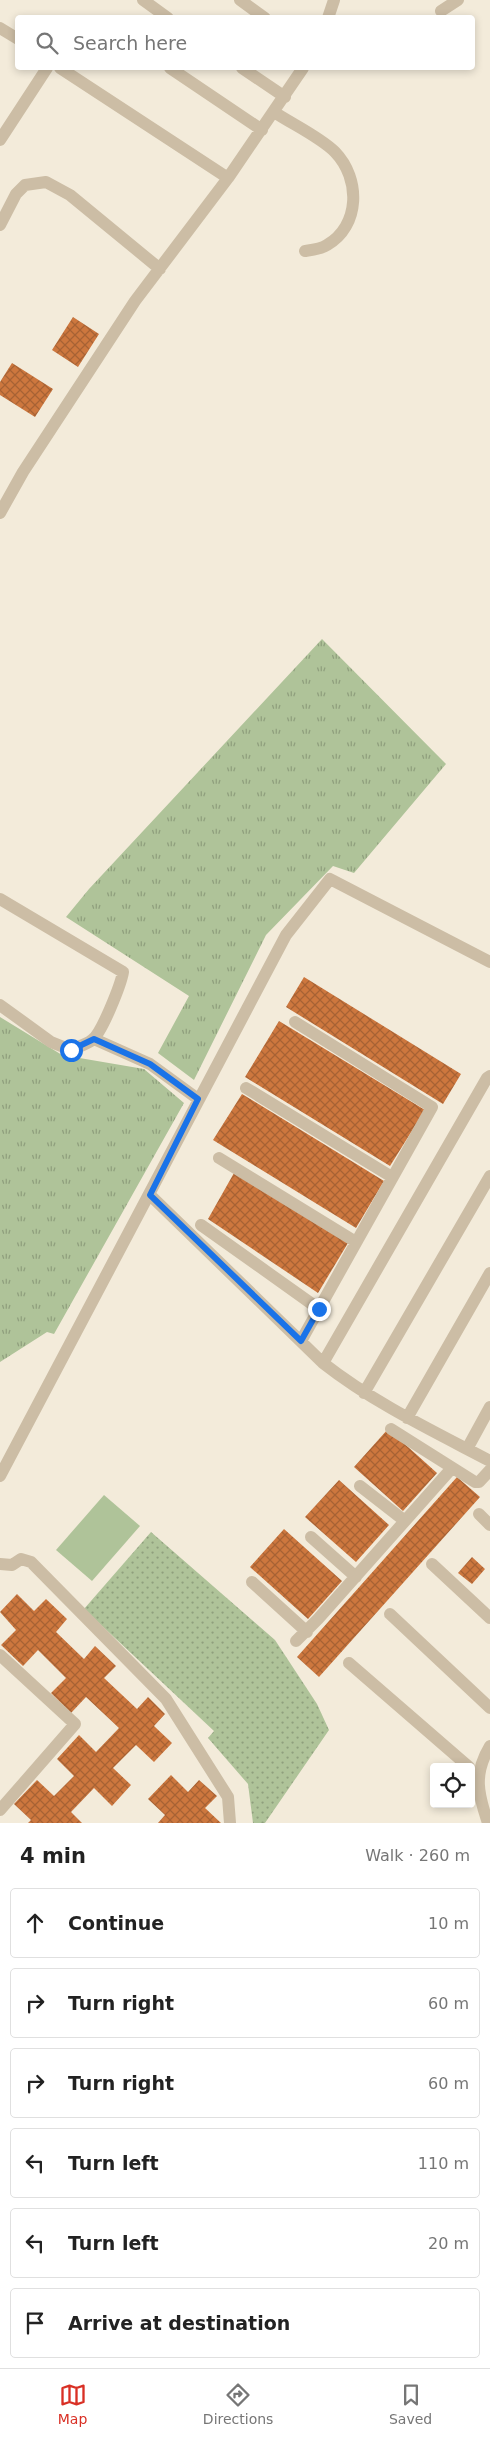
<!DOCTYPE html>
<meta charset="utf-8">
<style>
body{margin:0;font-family:"DejaVu Sans",sans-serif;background:#f2f2f2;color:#222}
.controls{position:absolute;right:15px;bottom:15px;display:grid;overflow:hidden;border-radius:5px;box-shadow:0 2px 8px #0003}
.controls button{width:45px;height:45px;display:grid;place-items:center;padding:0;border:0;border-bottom:1px solid #e0e0e0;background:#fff;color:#222;font:25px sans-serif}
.stop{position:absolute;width:15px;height:15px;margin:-11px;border:4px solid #1a73e8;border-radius:50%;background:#fff}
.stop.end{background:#1a73e8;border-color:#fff;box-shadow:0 1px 5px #0008}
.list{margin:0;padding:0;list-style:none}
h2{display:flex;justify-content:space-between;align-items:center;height:65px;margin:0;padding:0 20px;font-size:21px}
h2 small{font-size:16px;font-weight:400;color:#767676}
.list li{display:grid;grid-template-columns:32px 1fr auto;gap:15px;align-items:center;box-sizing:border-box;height:70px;margin:0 10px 10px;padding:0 10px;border:1px solid #e0e0e0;border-radius:5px}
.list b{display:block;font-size:19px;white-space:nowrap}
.list em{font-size:16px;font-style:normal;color:#767676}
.icon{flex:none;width:28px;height:28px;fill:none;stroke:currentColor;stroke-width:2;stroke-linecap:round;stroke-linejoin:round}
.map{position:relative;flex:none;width:490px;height:1823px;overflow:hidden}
.search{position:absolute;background:#fff;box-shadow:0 2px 8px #0003;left:15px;right:15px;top:15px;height:55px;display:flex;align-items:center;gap:12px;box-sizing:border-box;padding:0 18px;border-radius:5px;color:#767676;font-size:19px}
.sheet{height:545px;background:#fff}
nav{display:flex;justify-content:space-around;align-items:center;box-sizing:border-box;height:70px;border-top:1px solid #e0e0e0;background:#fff;font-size:14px;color:#767676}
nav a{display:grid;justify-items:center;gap:2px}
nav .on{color:#d93025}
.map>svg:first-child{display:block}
</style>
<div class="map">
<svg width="490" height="1823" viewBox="0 0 490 1823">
<defs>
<pattern id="grass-tufts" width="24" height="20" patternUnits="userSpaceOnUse" patternTransform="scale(1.25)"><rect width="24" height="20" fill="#afc399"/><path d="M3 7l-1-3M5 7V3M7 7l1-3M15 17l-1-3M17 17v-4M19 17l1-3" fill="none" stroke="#8f9f7d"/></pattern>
<pattern id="garden-dots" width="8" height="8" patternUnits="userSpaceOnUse" patternTransform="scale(1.25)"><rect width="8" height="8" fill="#afc399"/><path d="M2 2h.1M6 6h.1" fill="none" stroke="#8f9f7d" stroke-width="1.8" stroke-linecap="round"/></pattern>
<pattern id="building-cross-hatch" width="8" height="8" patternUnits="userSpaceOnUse" patternTransform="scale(1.25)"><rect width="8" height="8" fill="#cd773e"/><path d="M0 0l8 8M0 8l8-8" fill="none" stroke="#a76234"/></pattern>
</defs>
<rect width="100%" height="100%" fill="#f3ebda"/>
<!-- grass -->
<path fill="url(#grass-tufts)" d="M322 639 446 764 354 873 333 866 266 935 194 1080 158 1053 189 996 66 917 89 889Z
M0 1017 62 1055 144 1069 184 1103 54 1334 47 1332 0 1362Z"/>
<!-- park -->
<path fill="#afc399" d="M104 1495 140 1526 92 1581 56 1550Z"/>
<!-- garden -->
<path fill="url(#garden-dots)" d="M151 1532 275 1640 317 1704 329 1730 265 1823H253L248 1784 208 1738 214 1731 84 1609Z"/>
<!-- building -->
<path fill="url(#building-cross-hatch)" d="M73 317 99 334 78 367 52 350Z
M12 363 53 389 35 417 0 395V382Z
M304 977 461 1074 443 1104 286 1007Z
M279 1021 425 1110 390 1166 245 1077Z
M242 1094 384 1181 356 1228 213 1140Z
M234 1173 348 1243 318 1293 208 1219Z
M388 1429 437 1473 403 1511 354 1467Z
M457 1477 480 1497 319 1677 297 1657Z
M339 1480 389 1525 356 1562 305 1517Z
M284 1529 342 1581 308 1619 250 1567Z
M472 1557 485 1569 472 1584 458 1573Z
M17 1594 34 1611 46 1599 67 1619 56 1632 84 1659 95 1646 116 1666 104 1678 137 1709 148 1697 165 1714 154 1726 172 1743 154 1762 136 1745 113 1768 131 1785 112 1806 94 1788 71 1812 82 1823H28L31 1820 14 1804 37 1780 54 1796 74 1776 57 1759 79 1735 96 1752 119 1728 86 1697 71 1713 51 1693 66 1678 38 1650 23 1666 1 1645 16 1630 0 1612Z
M171 1775 188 1792 199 1780 217 1796 205 1808 221 1823H158L165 1815 148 1799Z"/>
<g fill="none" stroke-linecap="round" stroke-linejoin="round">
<!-- minor -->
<path stroke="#ccbda5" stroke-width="12" d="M143 0 168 18
M240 0 265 18
M441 11 458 0
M328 18 334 0
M0 28 18 39
M60 68 228 178
M170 68 262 130
M242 68 285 97
M274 112C292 124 320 137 335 152 361 179 360 226 327 245 321 249 312 250 305 251
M0 140 47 68
M0 225 16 194 25 185 46 182 70 195 160 269
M0 513 23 472 135 301 228 178 303 68
M0 899 123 972C121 984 102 1033 92 1040 87 1044 78 1047 71 1050L51 1042 0 1005
M295 1022 432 1107 301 1341
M94 1039 150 1064 198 1099
M246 1088 392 1177
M219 1158 356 1242
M150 1195 323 1363C374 1403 433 1431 490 1461
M201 1225 319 1309
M323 1363 487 1078 490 1076
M364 1393 490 1176
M407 1418 490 1273
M391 1429 475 1482H479L490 1470
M467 1449 490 1407
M0 1476 286 935 330 879 490 962
M360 1486 405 1521
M479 1514 490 1525
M311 1537 356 1577
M0 1564 12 1565 21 1559 31 1562 166 1699 228 1797 230 1823
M432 1564 490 1618
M252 1582 307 1632
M390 1614 490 1708
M296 1641 318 1619 452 1468
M0 1655 75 1724 0 1810
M349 1663 469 1767
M488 1823C478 1794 473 1774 490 1746"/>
</g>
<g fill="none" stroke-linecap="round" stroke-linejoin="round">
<!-- route -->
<path stroke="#1a73e8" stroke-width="6" d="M71 1050 94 1039 150 1064 198 1099 150 1195 301 1341 319 1309"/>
</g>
</svg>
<div class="controls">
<button><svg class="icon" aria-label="locate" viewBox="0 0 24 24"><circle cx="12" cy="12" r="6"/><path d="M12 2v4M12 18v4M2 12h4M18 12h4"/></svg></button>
</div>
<div class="stop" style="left:71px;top:1050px"></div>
<div class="stop end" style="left:319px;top:1309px"></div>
<div class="search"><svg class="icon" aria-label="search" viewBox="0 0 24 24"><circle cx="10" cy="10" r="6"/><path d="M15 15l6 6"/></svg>Search here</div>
</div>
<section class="sheet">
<h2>4 min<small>Walk · 260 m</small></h2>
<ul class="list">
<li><svg class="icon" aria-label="ahead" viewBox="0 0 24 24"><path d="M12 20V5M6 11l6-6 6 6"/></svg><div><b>Continue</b></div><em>10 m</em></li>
<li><svg class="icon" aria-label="right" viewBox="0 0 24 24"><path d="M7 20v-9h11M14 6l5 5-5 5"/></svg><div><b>Turn right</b></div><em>60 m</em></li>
<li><svg class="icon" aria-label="right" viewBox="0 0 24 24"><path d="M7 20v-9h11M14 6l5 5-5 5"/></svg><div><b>Turn right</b></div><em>60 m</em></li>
<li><svg class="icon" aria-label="left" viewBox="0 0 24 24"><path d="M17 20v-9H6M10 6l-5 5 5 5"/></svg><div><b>Turn left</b></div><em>110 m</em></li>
<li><svg class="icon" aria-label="left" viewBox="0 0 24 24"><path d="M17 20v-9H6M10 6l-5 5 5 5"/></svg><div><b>Turn left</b></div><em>20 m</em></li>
<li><svg class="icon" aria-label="arrive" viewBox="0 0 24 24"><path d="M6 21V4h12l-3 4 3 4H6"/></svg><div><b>Arrive at destination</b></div></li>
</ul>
</section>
<nav>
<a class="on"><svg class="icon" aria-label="map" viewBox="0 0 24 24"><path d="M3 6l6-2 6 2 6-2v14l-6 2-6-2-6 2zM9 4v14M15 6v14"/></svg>Map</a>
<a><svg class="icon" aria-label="directions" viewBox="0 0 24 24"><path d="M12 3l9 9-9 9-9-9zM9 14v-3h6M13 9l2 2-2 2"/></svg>Directions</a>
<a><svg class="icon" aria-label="saved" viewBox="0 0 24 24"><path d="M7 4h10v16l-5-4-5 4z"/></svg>Saved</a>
</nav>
